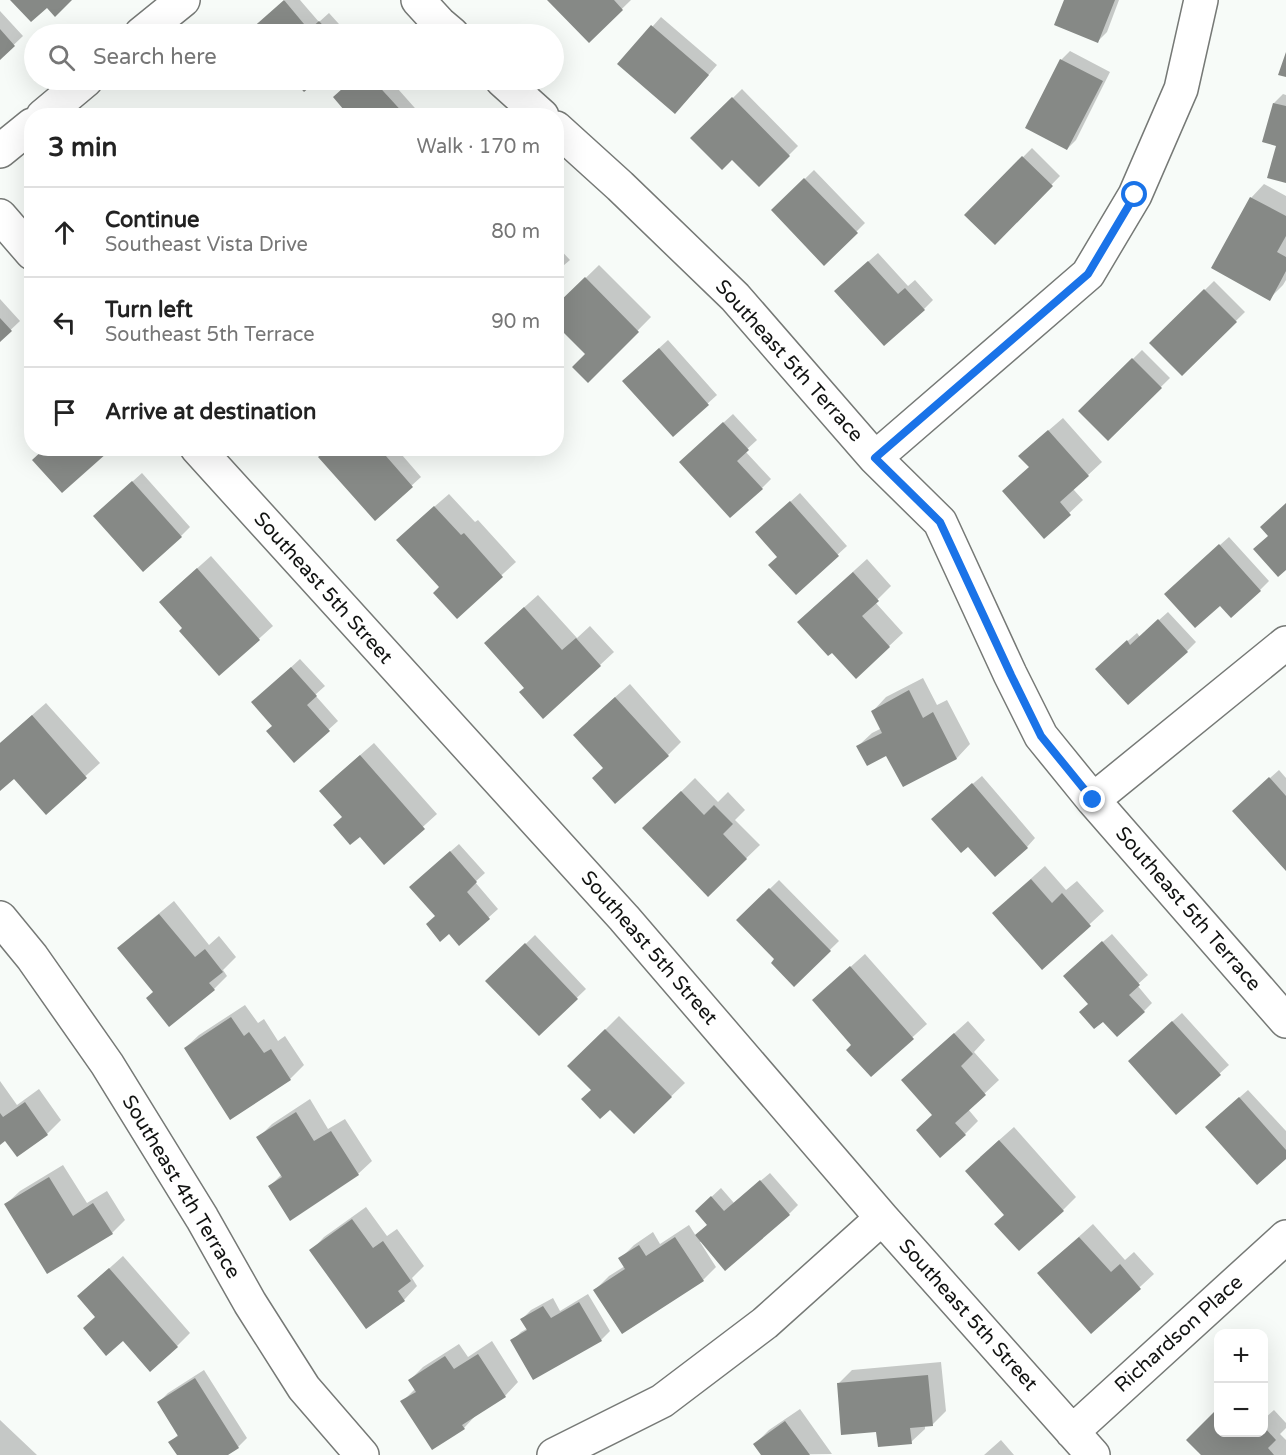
<!DOCTYPE html>
<meta charset="utf-8">
<style>
body{margin:0;font-family:"Varela Round",sans-serif;background:#f2f2f2;color:#222}
.controls{position:absolute;right:18px;bottom:18px;display:grid;overflow:hidden;border-radius:12px;box-shadow:0 6px 24px #0002}
.controls button{width:54px;height:54px;display:grid;place-items:center;padding:0;border:0;border-bottom:2px solid #e0e0e0;background:#fff;color:#222;font:30px sans-serif}
.stop{position:absolute;width:18px;height:18px;margin:-14px;border:4px solid #1a73e8;border-radius:50%;background:#fff}
.stop.end{background:#1a73e8;border-color:#fff;box-shadow:0 2px 6px #0008}
.list{margin:0;padding:0;list-style:none}
h2{display:flex;justify-content:space-between;align-items:center;height:78px;margin:0;padding:0 24px;font-size:26px}
h2 small{font-size:20px;font-weight:400;color:#767676}
.list li{display:grid;grid-template-columns:39px 1fr auto;gap:18px;align-items:center;box-sizing:border-box;height:90px;padding:0 24px;border-top:2px solid #e0e0e0}
.list b{display:block;font-size:22px;white-space:nowrap}
.list p{margin:0;font-size:20px;white-space:nowrap;color:#767676}
.list em{font-size:20px;font-style:normal;color:#767676}
.icon{flex:none;width:33px;height:33px;fill:none;stroke:currentColor;stroke-width:2;stroke-linecap:round;stroke-linejoin:round}
.map{position:relative;flex:none;width:1286px;height:1455px;overflow:hidden}
.search{position:absolute;background:#fff;box-shadow:0 6px 24px #0002;left:24px;top:24px;width:540px;height:66px;display:flex;align-items:center;gap:15px;box-sizing:border-box;padding:0 21px;border-radius:33px;color:#767676;font-size:22px}
.panel{position:absolute;background:#fff;box-shadow:0 6px 24px #0002;left:24px;top:108px;width:540px;height:348px;border-radius:24px}
.map>svg:first-child{display:block}
</style>
<div class="map">
<svg width="1286" height="1455" viewBox="0 0 1286 1455">
<rect width="100%" height="100%" fill="#f7fbf8"/>
<!-- shadow -->
<path fill="#0003" d="M285 0H300L319 22 329 13 348 34H255L252 30Z
M549 0H631L589 41Z
M1065 0H1119L1107 32 1098 41Z
M0 11 23 36 0 58Z
M661 17 717 65 684 103 619 64Z
M1070 51 1110 72 1076 140 1067 149 1061 60Z
M353 80H390L422 116H351L343 88Z
M742 89 798 146 759 185 732 158 692 138Z
M1283 94 1286 95V182L1278 145 1274 103Z
M1032 148 1060 176 995 243 966 215Z
M814 170 865 223 824 264 773 210Z
M1264 184 1286 196V280L1283 285 1269 299 1251 198Z
M556 245 570 260 556 272Z
M878 253 908 286 915 280 933 300 924 309 845 282Z
M599 265 651 317 588 381 587 354 556 307Z
M1214 281 1245 312 1182 374 1151 343Z
M0 299 20 321 0 340Z
M668 340 717 395 673 435 633 372Z
M1142 350 1170 378 1108 439 1080 411Z
M733 414 757 440 745 451 771 479 762 488 690 453Z
M32 415V429L25 422Z
M1063 418 1102 462 1073 489 1083 500 1044 537 1030 467 1034 443Z
M329 448H396L421 477 375 519Z
M142 473 190 527 181 536 104 507Z
M800 493 847 546 796 593 779 557 766 524Z
M449 494 475 522 478 520 516 562 457 616 441 587 412 526Z
M1229 537 1269 581 1260 590 1220 604 1175 585Z
M211 556 273 626 220 674 184 628 175 588Z
M867 559 891 586 875 602 903 633 856 677 813 608Z
M538 595 577 638 590 626 614 652 600 665 526 687 500 629Z
M1168 612 1196 642 1187 651 1106 660 1137 633 1140 637Z
M300 659 325 686 315 695 338 721 294 761 274 725 262 694Z
M923 678 937 705 947 700 970 744 957 758 903 785 887 754 858 746 872 733 882 728 873 711 886 697Z
M630 684 681 742 668 755 604 768 588 721Z
M46 703 100 763 46 812 14 777 0 789V743Z
M374 743 437 814 384 862 344 816 335 777Z
M1279 770 1286 778V868L1243 802Z
M982 776 1035 838 1027 847 968 844 942 810Z
M695 778 718 802 728 792 745 810 735 820 760 845 708 895 644 828Z
M459 844 485 873 475 882 498 909 459 944 437 916 420 878Z
M1045 866 1066 890 1077 881 1104 911 1042 968 1007 900Z
M779 880 839 941 794 985 776 959 738 920Z
M174 901 209 945 219 936 236 957 223 970 227 976 214 989 155 991 119 948 133 935Z
M1112 934 1148 975 1137 985 1152 1003 1144 1011 1074 967Z
M535 935 586 989 539 1034 487 981Z
M865 954 927 1024 871 1075 853 1044 828 987Z
M245 1005 258 1023 264 1019 278 1041 285 1036 304 1065 290 1079 231 1118 185 1048 199 1035Z
M1182 1013 1229 1065 1176 1113 1138 1052Z
M619 1016 685 1083 634 1132 569 1066Z
M968 1021 985 1040 974 1052 999 1080 968 1109 978 1121 965 1134 933 1114 917 1067Z
M0 1081 17 1105 39 1089 61 1120 47 1134 17 1155 6 1139 0 1143Z
M1248 1090 1286 1131V1157L1216 1118Z
M310 1099 328 1129 345 1119 372 1161 358 1174 269 1187 282 1174 258 1138 272 1124Z
M1014 1127 1076 1197 1063 1210 1006 1215 980 1157Z
M63 1165 87 1203 107 1191 125 1220 112 1233 6 1204 20 1191Z
M770 1173 798 1205 789 1214 700 1242 716 1267 703 1280 595 1290 609 1276 625 1266 620 1259 634 1245 653 1232 660 1244 689 1225 696 1236 708 1224 706 1202 721 1188 734 1203Z
M366 1207 387 1236 397 1229 424 1266 412 1278 417 1286 404 1300 311 1251 324 1237Z
M1093 1224 1125 1260 1134 1252 1154 1274 1091 1332 1053 1260Z
M123 1256 190 1333 177 1346 123 1339 97 1317 93 1283Z
M588 1294 610 1331 601 1340 512 1341 521 1332 528 1328 522 1319 531 1310 553 1298 560 1311Z
M492 1341 518 1382 505 1396 477 1414 464 1428 402 1402 415 1389 410 1380 423 1367 459 1344 468 1357Z
M941 1362 946 1411 932 1425H925V1429L911 1442 877 1430 838 1384 852 1370Z
M204 1370 247 1438 238 1447 226 1455H178L170 1442 179 1434 159 1402 168 1393Z
M800 1409 832 1454 761 1455 762 1454 755 1444 769 1430Z
M1218 1410V1432H1264V1417L1265 1418 1274 1410 1286 1423V1428L1280 1434 1286 1440V1455H1203L1188 1440Z
M0 1420 37 1455H0Z
M1001 1440 1014 1455H984Z"/>
<!-- building -->
<path fill="#868986" d="M10 0H72L55 17 47 8 31 22Z
M284 0 309 30 319 21 331 34H253L250 30Z
M547 0H614L623 10 589 43Z
M1064 0H1115L1098 43 1054 25Z
M651 25 709 75 675 114 617 64Z
M0 29 15 46 0 60Z
M1286 52V77L1278 75Z
M1060 59 1103 81 1067 150 1025 128Z
M293 80H318L304 92Z
M352 80H373L406 116H349L333 97Z
M732 97 790 156 759 187 732 160 722 170 690 138Z
M1273 103 1286 106V183L1267 178 1276 146 1262 142Z
M1022 156 1053 186 995 245 964 215Z
M804 178 858 233 824 266 771 210Z
M1250 197 1286 216V236L1277 252 1286 257V271L1270 301 1211 268Z
M868 261 898 294 905 288 925 310 884 346 834 291Z
M585 277 639 332 588 383 572 367 585 354 556 325V305Z
M1204 289 1237 322 1182 376 1149 343Z
M0 318 12 331 0 342Z
M659 348 709 405 673 437 622 381Z
M1132 358 1162 388 1108 441 1078 411Z
M723 422 749 450 737 461 763 489 730 518 679 462Z
M1048 430 1089 476 1060 502 1071 515 1044 539 1002 491 1029 467 1018 456Z
M45 448H102L107 453 62 493 32 460Z
M328 448H379L413 487 375 521 318 457Z
M132 481 182 537 143 572 93 516Z
M790 501 839 556 796 595 768 565 777 557 755 532Z
M1286 503V570L1278 577 1253 549 1268 536 1260 527Z
M434 506 461 535 464 533 503 577 457 619 433 593 439 587 396 540Z
M1219 544 1261 591 1231 618 1220 606 1195 628 1164 594Z
M197 568 260 640 219 676 179 631 182 628 159 602Z
M853 572 879 601 862 616 890 647 856 679 832 653 828 656 797 622Z
M524 607 562 650 576 638 601 666 543 719 519 692 524 688 484 643Z
M1158 619 1188 652 1128 705 1095 669 1127 640 1130 645Z
M291 667 317 696 307 705 330 731 294 763 266 731 272 726 251 702Z
M909 690 923 718 933 712 957 759 903 787 886 756 867 766 856 746 882 733 871 711Z
M615 697 669 756 615 804 592 778 603 768 573 735Z
M32 715 87 778 46 815 14 779 0 791V743Z
M360 755 425 829 384 865 360 837 350 845 333 825 342 817 319 791Z
M1269 777 1286 796V871L1232 811Z
M972 783 1028 848 995 877 968 847 961 853 931 819Z
M681 791 704 815 714 805 733 824 723 834 747 859 708 897 642 828Z
M450 851 477 882 467 892 490 919 459 946 449 934 440 942 426 924 435 916 409 887Z
M1031 879 1052 903 1062 893 1091 926 1042 970 992 913Z
M769 888 831 951 794 987 771 963 774 959 736 920Z
M159 914 195 957 205 949 223 972 209 983 215 990 169 1027 146 998 153 992 117 948Z
M1102 941 1140 985 1129 995 1145 1012 1117 1037 1103 1022 1094 1029 1079 1012 1088 1004 1063 976Z
M525 943 578 999 539 1036 485 981Z
M850 966 914 1039 871 1077 846 1050 851 1045 812 1000Z
M231 1017 244 1036 249 1032 264 1053 271 1049 291 1080 230 1120 184 1048Z
M1172 1021 1221 1075 1176 1115 1128 1061Z
M605 1029 672 1097 634 1134 610 1110 600 1119 581 1099 591 1090 567 1066Z
M954 1033 973 1054 961 1066 986 1095 955 1123 966 1135 940 1158 916 1130 932 1115 901 1080Z
M1239 1097 1286 1150V1159L1257 1185 1205 1127Z
M25 1102 48 1135 17 1157 5 1141 0 1145V1113L3 1117Z
M296 1112 314 1141 331 1131 359 1175 290 1221 268 1186 282 1177 256 1137Z
M999 1140 1064 1211 1019 1251 994 1224 1004 1215 965 1171Z
M49 1177 73 1216 93 1203 113 1234 47 1274 4 1204Z
M760 1180 790 1215 725 1271 695 1235 707 1225 695 1211 711 1196 724 1211Z
M352 1219 373 1248 383 1241 411 1281 398 1291 405 1301 366 1329 309 1250Z
M675 1237 704 1281 622 1334 593 1290 625 1269 618 1258 639 1245 646 1256Z
M1079 1237 1111 1272 1120 1264 1141 1289 1091 1334 1037 1273Z
M109 1268 178 1347 150 1372 123 1341 106 1356 83 1328 95 1317 77 1296Z
M579 1302 602 1341 533 1380 510 1340 527 1330 520 1319 543 1306 551 1318Z
M478 1354 506 1397 462 1425 465 1429 432 1450 400 1401 416 1392 408 1380 445 1356 454 1369Z
M928 1375 933 1426 910 1428 912 1444 878 1447 876 1432 841 1435 837 1383Z
M195 1378 239 1448 228 1455H177L168 1442 178 1436 157 1402Z
M1218 1408V1432H1264V1427L1276 1440 1268 1448 1274 1455H1201L1186 1440Z
M785 1421 810 1455H761L753 1444Z"/>
<g fill="none" stroke-linecap="round" stroke-linejoin="round">
<defs>
<path id="minor" d="M418 0 439 23 452 34
M141 34 183 0
M502 80 542 116
M43 116 86 80
M556 128 620 186 735 297 875 458 940 522 1010 674 1041 736 1093 800 1286 1021
M0 151 32 125
M0 216 32 253
M197 448 624 918 882 1218 1093 1455
M875 458 1088 274 1135 195 1181 89 1201 0
M1093 800 1286 643
M0 918 32 957 107 1064 202 1218 250 1303 304 1388 362 1455
M1072 1432 1286 1237
M554 1455 662 1401 765 1323 882 1218"/>
</defs>
<!-- minor casing -->
<use href="#minor" stroke="#767976" stroke-width="36"/>
<!-- minor -->
<use href="#minor" stroke="#fff" stroke-width="33"/>
</g>
<g fill="none" stroke-linecap="round" stroke-linejoin="round">
<!-- route -->
<path stroke="#1a73e8" stroke-width="8" d="M1093 800 1041 736 1011 675 940 522 875 458 1088 274 1135 195"/>
</g>
<g text-anchor="middle" dominant-baseline="central" stroke-width="4.5" stroke-linejoin="round" paint-order="stroke">
<!-- street labels -->
<g font-size="20" fill="#121312" stroke="#fff">
<text transform="translate(789 361) rotate(48)">Southeast 5th Terrace</text>
<text transform="translate(323 588) rotate(48)">Southeast 5th Street</text>
<text transform="translate(1188 909) rotate(49)">Southeast 5th Terrace</text>
<text transform="translate(649 948) rotate(49)">Southeast 5th Street</text>
<text transform="translate(181 1187) rotate(59)">Southeast 4th Terrace</text>
<text transform="translate(968 1315) rotate(48)">Southeast 5th Street</text>
<text transform="translate(1179 1334) rotate(-42)">Richardson Place</text>
</g>
</g>
</svg>
<div class="controls">
<button>+</button>
<button>−</button>
</div>
<div class="stop" style="left:1135px;top:195px"></div>
<div class="stop end" style="left:1093px;top:800px"></div>
<div class="search"><svg class="icon" aria-label="search" viewBox="0 0 24 24"><circle cx="10" cy="10" r="6"/><path d="M15 15l6 6"/></svg>Search here</div>
<section class="panel">
<h2>3 min<small>Walk · 170 m</small></h2>
<ul class="list">
<li><svg class="icon" aria-label="ahead" viewBox="0 0 24 24"><path d="M12 20V5M6 11l6-6 6 6"/></svg><div><b>Continue</b><p>Southeast Vista Drive</p></div><em>80 m</em></li>
<li><svg class="icon" aria-label="left" viewBox="0 0 24 24"><path d="M17 20v-9H6M10 6l-5 5 5 5"/></svg><div><b>Turn left</b><p>Southeast 5th Terrace</p></div><em>90 m</em></li>
<li><svg class="icon" aria-label="arrive" viewBox="0 0 24 24"><path d="M6 21V4h12l-3 4 3 4H6"/></svg><div><b>Arrive at destination</b></div></li>
</ul>
</section>
</div>
